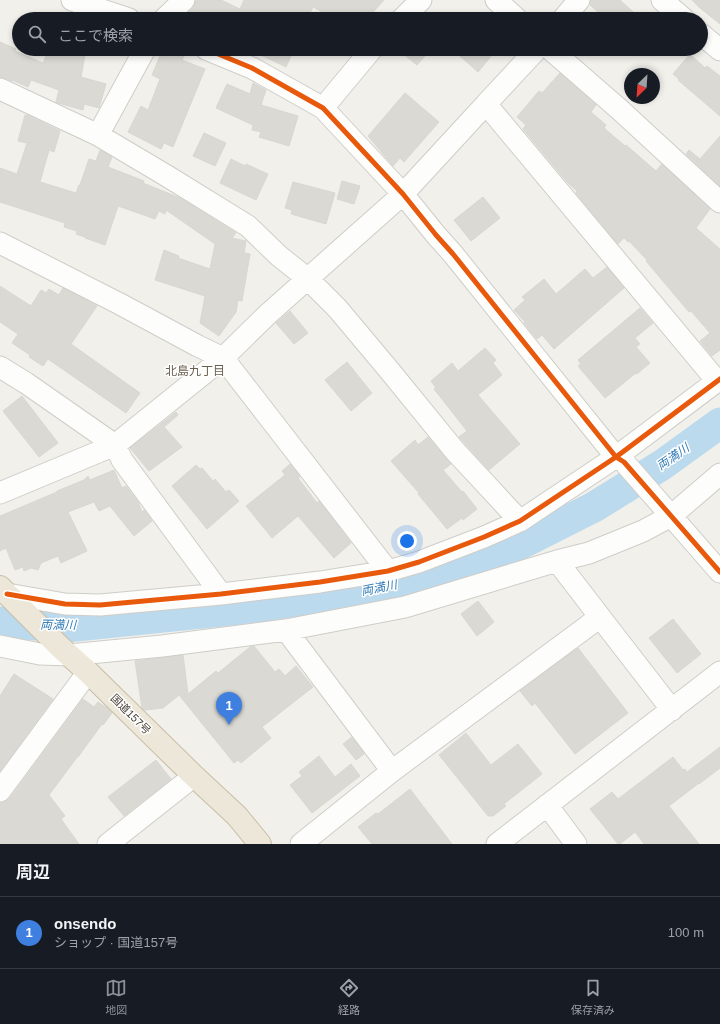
<!DOCTYPE html>
<html lang="ja">
<meta charset="utf-8">
<style>
body{margin:0;font-family:Helvetica,"Noto Sans JP",sans-serif;background:#20242c;color:#f1f3f6}
.compass{position:absolute;left:624px;top:68px;width:36px;height:36px;border-radius:50%;background:#171b24;box-shadow:0 2px 6px #0003;rotate:205deg}
.you{position:absolute;left:407px;top:541px;width:14px;height:14px;margin:-10px;border:3px solid #fff;border-radius:50%;background:#1a73e8;box-shadow:0 0 0 6px #1a73e833}
.badge{display:grid;place-items:center;width:26px;height:26px;border-radius:50%;background:#8c9099;color:#fff;font-size:13px;font-weight:700}
.pin{position:absolute;translate:-50% -33px;filter:drop-shadow(0 1px 2px #0008)}
.pin::after{content:'';position:absolute;top:21px;width:14px;height:12px;background:inherit;clip-path:polygon(0 0,100% 0,50% 100%)}
.list{margin:0;padding:0;list-style:none}
h2{display:flex;justify-content:space-between;align-items:center;height:52px;margin:0;padding:0 16px;font-size:17px}
h2 small{font-size:13px;font-weight:400;color:#9ea1a6}
.list li{display:grid;grid-template-columns:26px 1fr auto;gap:12px;align-items:center;box-sizing:border-box;height:72px;padding:0 16px;border-top:1px solid #363941}
.list b{display:block;font-size:15px;white-space:nowrap}
.list p{margin:0;font-size:13px;white-space:nowrap;color:#9ea1a6}
.list em{font-size:13px;font-style:normal;color:#9ea1a6}
.icon{flex:none;width:22px;height:22px;fill:none;stroke:currentColor;stroke-width:2;stroke-linecap:round;stroke-linejoin:round}
.map{position:relative;flex:none;width:720px;height:844px;overflow:hidden}
.search{position:absolute;background:#171b24;box-shadow:0 2px 6px #0003;left:12px;right:12px;top:12px;height:44px;display:flex;align-items:center;gap:10px;box-sizing:border-box;padding:0 14px;border-radius:22px;color:#9ea1a6;font-size:15px}
.sheet{height:124px;background:#171b24}
nav{display:flex;justify-content:space-around;align-items:center;box-sizing:border-box;height:56px;border-top:1px solid #363941;background:#171b24;font-size:11px;color:#9ea1a6}
nav a{display:grid;justify-items:center;gap:2px}
nav .on{color:#8c9099}
.map>svg:first-child{display:block}
</style>
<div class="map">
<svg width="720" height="844" viewBox="0 0 720 844">
<rect width="100%" height="100%" fill="#f1f0eb"/>
<g fill="none" stroke-linecap="round" stroke-linejoin="round">
<!-- river -->
<path stroke="#bcdaee" stroke-width="31" d="M0 622 5 623 66 627 251 608 384 588 445 572 509 550 594 507 662 465 720 423"/>
</g>
<!-- building -->
<path fill="#dbd9d3" stroke="#d9d7d1" d="M196 0H221L240 9 244 0H384L367 19H335L313 7 307 19H183L184 16 193 8 195 4Z
M591 0H620L641 19H606L590 5Z
M692 0H720V24L700 8Z
M0 42 16 49 15 51 43 63 49 49H63L85 55 81 77 106 84 99 108 84 104 83 110 58 103 56 102 59 90 31 80 28 87 12 80V81L5 78 0 77Z
M163 49H166L184 56 182 60 205 69 173 147 164 143 161 149 128 132 141 106 148 110 160 79 152 75Z
M248 49H294L286 67Z
M397 49H431L417 65Z
M452 49H497L478 72Z
M690 54 705 68 707 66 720 76V116L678 80 679 79 673 74Z
M560 73 596 105 591 112 606 125 604 128 625 146 626 145 656 171 662 164 710 209 696 228 720 249V350L712 356 700 341 710 333 691 311 689 312 646 261 647 260 629 241 628 242 624 238 618 244 576 193 577 191 568 183 523 129 526 125 517 117 539 91 542 93Z
M253 83 266 90 261 105 298 116 289 146 259 137 261 132 252 130 253 125 216 108 227 84 250 94Z
M405 93 439 122 404 162 400 158 393 166 368 136Z
M25 115 29 116 60 131 54 152 49 150 40 182 76 193 79 185H80L89 159 96 161 100 150 112 157 108 167 144 181 143 183 180 198 236 233 232 238 246 241 244 253 250 254 242 301 238 300 236 312 219 336 200 323 205 296 155 280 164 250 179 256 178 258 210 269 215 244 166 210 165 214 159 211 155 219 118 206 105 245 85 238V237L76 234 77 231 64 227 65 223 0 202V168L17 174 27 143 18 141Z
M204 133 226 143 215 166 193 156Z
M720 136V186L686 154 689 150 700 159Z
M231 159 245 166 246 164 268 174 256 200 220 183Z
M342 181 360 186 354 204 337 199Z
M293 182 335 193 326 224 291 214 292 210 285 208Z
M483 197 500 218 471 241 454 220Z
M607 267 624 288 554 349 542 335 537 339 524 323 525 322 514 310 525 300 522 297 544 279 556 294 585 269 593 278Z
M0 286 31 306 41 290 46 293 49 289 59 295 63 288 97 306 71 344 140 393 126 413 48 359 43 366 29 357 30 355 12 343 18 334 0 322Z
M640 308 653 323 635 338 640 344 636 347 650 363 637 374 636 373 605 398 578 366 581 364 578 360Z
M290 311 308 333 294 344 276 323Z
M485 348 496 360 493 363 502 375 478 395 520 444 489 470 459 437 467 431 434 389 436 388 431 381 452 363 458 371Z
M347 362 372 393 351 411 325 380Z
M22 396 58 443 39 457 3 411Z
M176 412 178 415 164 427 182 447 149 471 130 448Z
M428 437 451 464 443 470 462 492 463 491 477 509 463 520 462 518 447 529 418 494 419 493 391 461 415 440 418 445Z
M290 464 300 477 298 478 317 503 319 501 351 543 334 558 298 516 272 538 246 506 285 475 282 471Z
M196 465 200 469 202 468 213 481 215 479 226 492 229 490 239 501 207 529 172 486Z
M114 470 122 488 126 486 138 502 142 512 144 510 152 521 134 536 110 506 99 511 94 502 68 512 87 551 61 563 58 556 41 563 38 570 31 568 24 571 23 567 15 570 6 548 0 551V516L57 492V491L84 480 88 476 90 480Z
M478 601 494 622 477 636 461 614Z
M673 619 701 654 677 673 649 638Z
M254 646 275 672 279 669 285 676 296 666 313 687 262 727 271 738 241 763 238 760 234 763 179 695 163 708 145 710 142 708 135 661 183 655 188 694 216 671 218 673 250 647Z
M578 648 628 713 575 754 535 703 532 706 520 691Z
M14 674 53 699 0 771V696Z
M83 699 94 707 98 702 107 708 112 713 103 725 102 724 78 757V756L49 795 65 816 61 819 79 844H0V803L5 802 10 798Z
M466 733 491 765 518 744 542 774 504 804 506 806 493 816H488L439 755Z
M352 737 364 754 356 760 343 744Z
M720 747V768L699 784V783L669 806 699 844H644L635 832 620 844H618L590 809 612 792 618 799 673 757 683 770 685 769 687 772Z
M319 756 335 777 351 764 360 776 312 813 290 785 302 776 299 772Z
M156 760 171 779 124 816 108 797Z
M410 789 452 844H372L358 827 376 813 378 814Z"/>
<g fill="none" stroke-linecap="round" stroke-linejoin="round">
<defs>
<path id="minor" d="M72 0 129 19
M496 0 517 19
M662 0 684 19
M164 19 184 0
M402 19 421 0
M563 19 579 0
M701 34 720 50
M206 49 252 68 323 108 403 194 436 235 453 254 616 457 624 462 720 572
M537 49 486 104 717 381
M550 49 619 109 720 202
M0 89 98 135 167 176 248 226 279 256 308 279 337 308 389 370 455 451 520 521
M323 108 372 49
M98 135 145 49
M0 243 120 304 198 346 223 358 115 445 122 460 221 594
M0 367 26 383 115 445 0 493
M388 571 223 358 268 314 403 194 486 104
M7 594 65 604 100 605 221 594 320 582 388 571 419 562 484 537 520 521 616 457 720 379
M600 617 557 561 589 553 643 531 671 516 720 474
M286 630 392 771 301 844
M0 646 40 654 69 655 162 646 286 630 405 607 557 561
M392 771 600 617 672 710
M0 791 88 672
M547 805 576 844
M108 844 194 776
M497 844 720 672"/>
<path id="highway" d="M0 587 60 647 88 672 194 776 237 816 260 844"/>
</defs>
<!-- minor casing -->
<use href="#minor" stroke="#cfcdc8" stroke-width="23"/>
<!-- highway casing -->
<use href="#highway" stroke="#c9bda6" stroke-width="24"/>
<!-- minor -->
<use href="#minor" stroke="#fdfdfc" stroke-width="21"/>
<!-- highway -->
<use href="#highway" stroke="#ece7d9" stroke-width="22"/>
<defs>
<path id="cycleway" d="M206 49 252 68 323 108 403 194 436 235 453 254 616 457 624 462 720 572
M7 594 65 604 100 605 221 594 320 582 388 571 419 562 484 537 520 521 616 457 720 379"/>
</defs>
<!-- cycleway casing -->
<use href="#cycleway" stroke="#fff" stroke-width="8"/>
<!-- cycleway -->
<use href="#cycleway" stroke="#e8590c" stroke-width="5"/>
</g>
<g text-anchor="middle" dominant-baseline="central" stroke-width="3" stroke-linejoin="round" paint-order="stroke">
<!-- street labels -->
<g font-size="11" fill="#474137" stroke="#fff">
<text transform="translate(131 714) rotate(45)">国道157号</text>
</g>
<!-- neighbourhood labels -->
<g font-size="12" fill="#6a5f4e" stroke="#fff">
<text x="195" y="371">北島九丁目</text>
</g>
<!-- water labels -->
<g font-size="12" font-style="italic" fill="#3079b4" stroke="#fff">
<text transform="translate(673 457) rotate(-35)">両満川</text>
<text transform="translate(379 588) rotate(-11)">両満川</text>
<text transform="translate(58 625) rotate(1)">両満川</text>
</g>
</g>
</svg>
<svg class="compass" viewBox="-18 -18 36 36"><path d="M0-13l5 13h-10z" fill="#e53935"/><path d="M0 13l5-13h-10z" fill="#9ea1a6"/></svg>
<div class="you"></div>
<div class="pin badge" style="left:229px;top:725px;background:#3f7fe0">1</div>
<div class="search"><svg class="icon" aria-label="search" viewBox="0 0 24 24"><circle cx="10" cy="10" r="6"/><path d="M15 15l6 6"/></svg>ここで検索</div>
</div>
<section class="sheet">
<h2>周辺<small></small></h2>
<ul class="list">
<li><span class="badge" style="background:#3f7fe0">1</span><div><b>onsendo</b><p>ショップ · 国道157号</p></div><em>100 m</em></li>
</ul>
</section>
<nav>
<a class="on"><svg class="icon" aria-label="map" viewBox="0 0 24 24"><path d="M3 6l6-2 6 2 6-2v14l-6 2-6-2-6 2zM9 4v14M15 6v14"/></svg>地図</a>
<a><svg class="icon" aria-label="directions" viewBox="0 0 24 24"><path d="M12 3l9 9-9 9-9-9zM9 14v-3h6M13 9l2 2-2 2"/></svg>経路</a>
<a><svg class="icon" aria-label="saved" viewBox="0 0 24 24"><path d="M7 4h10v16l-5-4-5 4z"/></svg>保存済み</a>
</nav>
